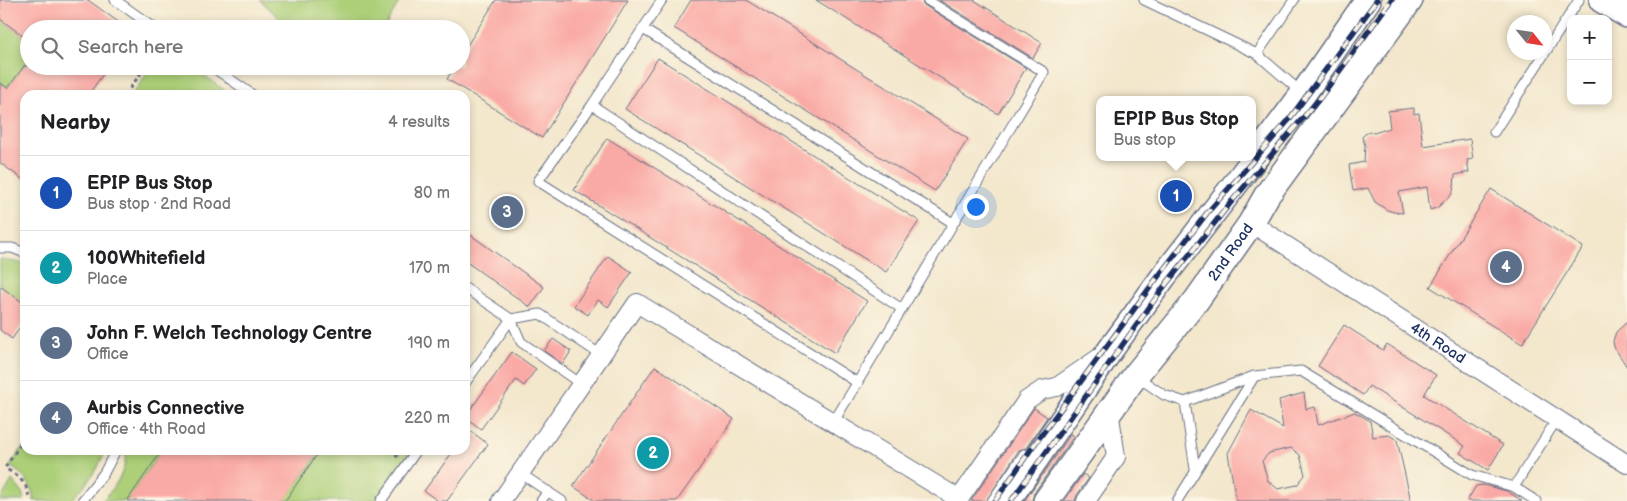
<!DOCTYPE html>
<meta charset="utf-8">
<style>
body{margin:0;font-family:"Balsamiq Sans",sans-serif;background:#f6f6f6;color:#202124}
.controls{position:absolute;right:15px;top:15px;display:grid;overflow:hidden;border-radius:10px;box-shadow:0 2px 8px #0003}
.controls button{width:45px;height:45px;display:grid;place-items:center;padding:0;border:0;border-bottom:1px solid #e0e0e0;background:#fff;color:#202124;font:25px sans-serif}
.compass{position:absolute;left:1507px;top:15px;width:45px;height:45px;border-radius:50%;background:#fff;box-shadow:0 2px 8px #0003;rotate:120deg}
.you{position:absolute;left:975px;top:206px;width:18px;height:18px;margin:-12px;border:4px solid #fff;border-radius:50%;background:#1a73e8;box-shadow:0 0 0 8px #1a73e833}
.badge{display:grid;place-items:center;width:32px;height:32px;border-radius:50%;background:#1a73e8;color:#fff;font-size:16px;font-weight:700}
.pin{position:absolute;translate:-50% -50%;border:2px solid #fff;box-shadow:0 1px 5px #0006}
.popup{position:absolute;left:1096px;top:96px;width:160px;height:65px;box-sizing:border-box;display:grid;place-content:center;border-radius:10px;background:#fff;filter:drop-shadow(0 1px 4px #0005);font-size:16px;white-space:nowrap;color:#757577}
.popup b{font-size:19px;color:#202124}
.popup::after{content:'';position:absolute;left:50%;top:100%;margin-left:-10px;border:10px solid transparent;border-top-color:#fff}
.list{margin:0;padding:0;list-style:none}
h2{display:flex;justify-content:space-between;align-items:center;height:65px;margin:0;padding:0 20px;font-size:21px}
h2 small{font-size:16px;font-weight:400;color:#757577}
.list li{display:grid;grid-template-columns:32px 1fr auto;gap:15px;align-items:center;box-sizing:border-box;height:75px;padding:0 20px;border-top:1px solid #e0e0e0}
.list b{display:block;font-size:19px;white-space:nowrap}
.list p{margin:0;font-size:16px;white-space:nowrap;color:#757577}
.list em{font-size:16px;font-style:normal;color:#757577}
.icon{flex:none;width:28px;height:28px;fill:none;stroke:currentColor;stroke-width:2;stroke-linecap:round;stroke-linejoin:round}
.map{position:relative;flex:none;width:1627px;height:501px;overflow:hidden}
.search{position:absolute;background:#fff;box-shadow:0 2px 8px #0003;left:20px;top:20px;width:450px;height:55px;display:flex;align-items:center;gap:12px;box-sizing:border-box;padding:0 18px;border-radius:28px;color:#757577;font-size:19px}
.panel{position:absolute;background:#fff;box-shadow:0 2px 8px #0003;left:20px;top:90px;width:450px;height:365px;border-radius:15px}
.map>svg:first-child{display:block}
</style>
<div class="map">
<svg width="1627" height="501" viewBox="0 0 1627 501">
<rect width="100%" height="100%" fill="#fcf5e5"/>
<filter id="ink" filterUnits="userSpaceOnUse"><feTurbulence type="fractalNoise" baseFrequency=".02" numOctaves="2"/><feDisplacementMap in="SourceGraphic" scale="10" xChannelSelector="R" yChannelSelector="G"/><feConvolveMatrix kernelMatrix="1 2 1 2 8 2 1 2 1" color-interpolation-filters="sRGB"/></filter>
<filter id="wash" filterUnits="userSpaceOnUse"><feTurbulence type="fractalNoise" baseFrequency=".0096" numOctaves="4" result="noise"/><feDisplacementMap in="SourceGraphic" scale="20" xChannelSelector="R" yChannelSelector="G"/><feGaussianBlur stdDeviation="1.12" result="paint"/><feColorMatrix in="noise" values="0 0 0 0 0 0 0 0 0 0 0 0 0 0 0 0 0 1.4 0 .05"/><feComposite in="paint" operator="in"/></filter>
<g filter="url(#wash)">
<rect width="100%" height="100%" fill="#f3e7cc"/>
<!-- green -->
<path fill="#accf78" stroke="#647f6b" d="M260 0H400L384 29H291Z
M0 19 29 40V59L8 88 0 83Z
M152 66H191L231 95H132Z
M0 259 25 264V304L0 287Z
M25 444V450H106C98 469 85 487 70 501H34C31 482 25 476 10 466Z
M125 450H162L127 501H102C115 487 128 470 125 450Z
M320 450H411L375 501H287L253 477 298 482Z
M12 480 22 492 24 501H0Z"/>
<g id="blocks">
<!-- building -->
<path fill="#faaaa6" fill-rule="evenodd" d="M0 0H88L128 29H29V40L0 19Z
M496 0H628L542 138 447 79 455 66H461V55Z
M691 0H746L968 139 935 191 674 28Z
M816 0H921L924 5 1026 68 998 114Z
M939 0H974L1042 43 1033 58Z
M658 58 919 221 886 272 625 109Z
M24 66H109L88 95H25V181L0 163V83L8 88Z
M1414 108V114L1419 113 1423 146 1470 139 1473 159 1467 160 1469 172 1455 175 1454 187 1452 194 1438 207 1430 210 1427 187 1399 192 1403 213 1394 212 1387 210 1375 202 1368 188 1353 191 1349 165 1364 162 1365 145 1362 137 1365 134 1369 132 1374 133 1390 128 1388 111Z
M607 138 867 301 835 353 574 190Z
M1491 189 1583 247 1522 344 1430 287Z
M465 231 544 287 530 307 465 261Z
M608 256 632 272 608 307 598 300 588 315 574 306Z
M0 286 25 304V320L12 339 0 330Z
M1627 322V367L1614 347 1613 341 1616 332Z
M1344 325 1383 350 1387 344 1436 375 1424 395 1503 445 1488 470 1460 453 1465 446 1369 386 1363 395 1318 366Z
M553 339 571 351 563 364 544 351Z
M512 352 536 369 524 386 516 380 481 429 465 417Z
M655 366 734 419 677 501H595L573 486Z
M1304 393 1306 409 1315 407 1318 425 1355 412 1370 421 1373 437 1389 435 1397 440 1411 501H1236L1228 453 1251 410 1283 428 1279 400ZM1291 448 1300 455 1305 475 1297 485 1278 489 1268 481 1262 461 1269 453Z
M1034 408 1047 417 1026 448 1019 450 986 501H971Z
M465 427 488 444 447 501H438L424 491 454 450H465Z
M1071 434 1074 436 1034 493 1032 501H1024Z
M162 450H320L285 501H127Z
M1083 474 1089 478 1077 495 1075 501H1064Z
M1483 485 1507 491 1522 501H1467L1476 486Z"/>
</g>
</g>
<g filter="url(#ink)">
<use href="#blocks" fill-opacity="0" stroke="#676f84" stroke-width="1"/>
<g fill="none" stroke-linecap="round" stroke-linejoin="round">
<defs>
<path id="lane" d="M115 0 156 29
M662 0 592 105 538 181 858 383
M1144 0 1257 54 1302 93
M643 29 953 223
M1257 54 1294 0
M211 66 253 95
M592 105 902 309 834 421
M1494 132 1579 0
M0 248H12L25 253
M465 288 511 319 521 342 581 384
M902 309 1044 72 927 0
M1136 376 1164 395 1185 402 1254 376 1301 371 1472 475 1514 487 1536 501
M465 383 511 319 540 314 601 355
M1185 402 1195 469
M520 473 562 501
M1514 487 1557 419
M82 501 104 473 116 450
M381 501 417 450
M541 501 548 491
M992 501 1024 454
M1177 501 1254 377"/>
<g id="street">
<path id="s1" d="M1251 223 1627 464"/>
<path d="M501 501 637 303 959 499"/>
<path d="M958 501 1027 400 1042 390 1057 387 1099 358"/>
<path d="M1086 501 1116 457 1109 410"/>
</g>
<g id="secondary">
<path d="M1602 0 1627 15"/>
<path d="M1007 501 1111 349 1164 276 1240 178 1303 94 1368 0"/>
<path id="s2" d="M1046 501 1135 376 1196 301 1251 223 1267 195 1410 0"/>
</g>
</defs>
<!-- lane casing -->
<use href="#lane" stroke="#676f84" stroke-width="11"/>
<!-- street casing -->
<use href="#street" stroke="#676f84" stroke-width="20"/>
<!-- secondary casing -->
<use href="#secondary" stroke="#676f84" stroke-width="28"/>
<!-- path -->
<path stroke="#676f84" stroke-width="3" stroke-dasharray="4 4" stroke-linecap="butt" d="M125 95 146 66
M25 437 5 468C18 476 29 483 29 501
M389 450 398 457"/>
<!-- lane -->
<use href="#lane" stroke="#fff" stroke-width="9"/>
<!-- street -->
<use href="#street" stroke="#fff" stroke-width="18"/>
<!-- secondary -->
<use href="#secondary" stroke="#fff" stroke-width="25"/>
<defs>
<path id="rail" d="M995 501 1034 445 1154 282 1207 213 1288 121 1377 0
M1011 501 1163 288 1232 201 1320 98 1391 0"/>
</defs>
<!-- rail casing -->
<use href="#rail" stroke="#1b2f5e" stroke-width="5.5"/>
<!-- rail -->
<use href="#rail" stroke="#fcf5e5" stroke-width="4" stroke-dasharray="11" stroke-linecap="butt"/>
</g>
</g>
<g text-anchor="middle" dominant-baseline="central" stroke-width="5" stroke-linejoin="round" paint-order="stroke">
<!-- street labels -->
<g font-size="15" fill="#1b2f5e" stroke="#fcf5e5">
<text stroke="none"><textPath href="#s2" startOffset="310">2nd Road</textPath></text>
<text stroke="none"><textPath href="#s1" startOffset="222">4th Road</textPath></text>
</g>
</g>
</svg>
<div class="controls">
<button>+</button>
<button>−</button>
</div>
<svg class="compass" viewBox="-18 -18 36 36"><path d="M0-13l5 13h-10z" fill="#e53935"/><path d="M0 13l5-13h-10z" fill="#757577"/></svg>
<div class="you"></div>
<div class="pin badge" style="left:1176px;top:196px;background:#1a4fb4">1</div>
<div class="popup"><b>EPIP Bus Stop</b>Bus stop</div>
<div class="pin badge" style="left:653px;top:453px;background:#0f9aa8">2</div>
<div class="pin badge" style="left:507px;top:212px;background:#5c6f8a">3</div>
<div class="pin badge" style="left:1506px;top:267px;background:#5c6f8a">4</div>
<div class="search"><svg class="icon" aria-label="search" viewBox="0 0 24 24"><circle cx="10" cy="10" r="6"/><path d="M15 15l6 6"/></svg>Search here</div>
<section class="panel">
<h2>Nearby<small>4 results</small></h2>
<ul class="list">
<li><span class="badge" style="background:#1a4fb4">1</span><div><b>EPIP Bus Stop</b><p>Bus stop · 2nd Road</p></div><em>80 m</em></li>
<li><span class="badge" style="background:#0f9aa8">2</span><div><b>100Whitefield</b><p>Place</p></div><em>170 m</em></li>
<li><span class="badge" style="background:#5c6f8a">3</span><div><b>John F. Welch Technology Centre</b><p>Office</p></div><em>190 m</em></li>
<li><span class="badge" style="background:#5c6f8a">4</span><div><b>Aurbis Connective</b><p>Office · 4th Road</p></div><em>220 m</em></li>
</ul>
</section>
</div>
